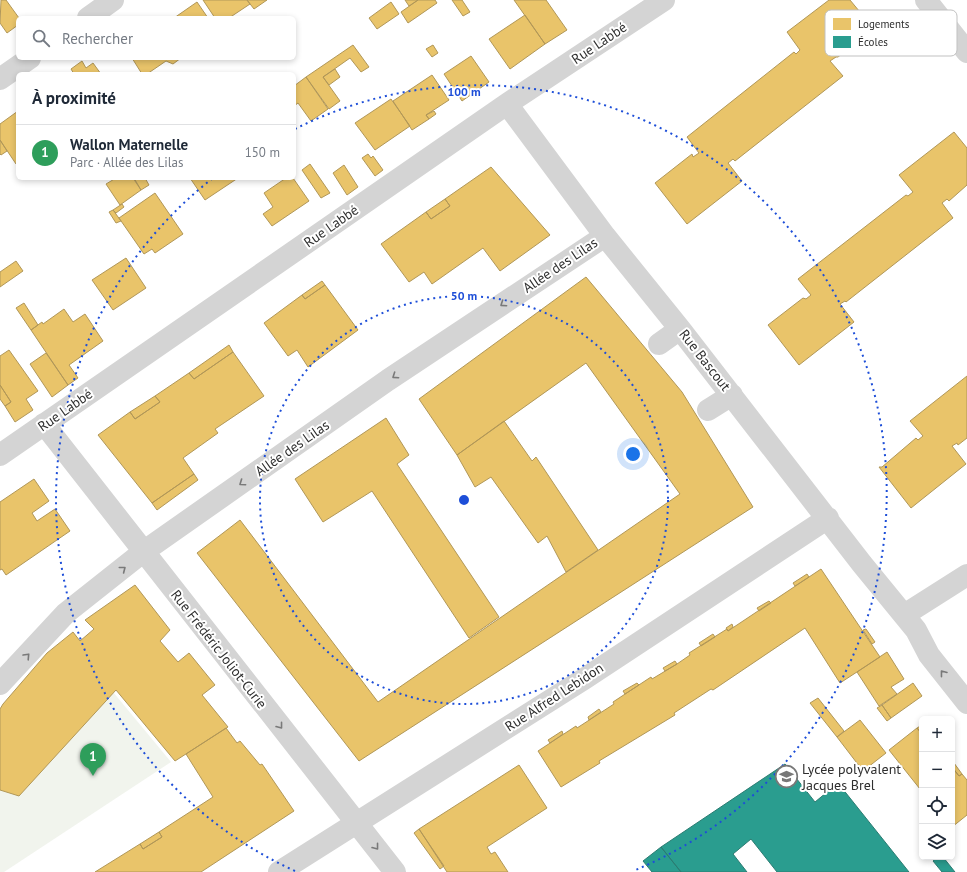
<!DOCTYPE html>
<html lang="fr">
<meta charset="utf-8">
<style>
body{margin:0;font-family:"PT Sans",sans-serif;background:#f6f6f7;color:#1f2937}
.controls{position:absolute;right:12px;bottom:12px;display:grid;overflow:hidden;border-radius:6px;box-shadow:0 2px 6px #0003}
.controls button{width:36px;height:36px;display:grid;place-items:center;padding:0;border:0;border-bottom:1px solid #e0e1e3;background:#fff;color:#1f2937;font:20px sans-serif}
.you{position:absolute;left:633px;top:454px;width:14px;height:14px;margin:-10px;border:3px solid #fff;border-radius:50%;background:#1a73e8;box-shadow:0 0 0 6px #1a73e833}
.badge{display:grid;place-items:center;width:26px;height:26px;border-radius:50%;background:#787878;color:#fff;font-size:13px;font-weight:700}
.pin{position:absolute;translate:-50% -33px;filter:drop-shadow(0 1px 2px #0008)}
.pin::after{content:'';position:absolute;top:21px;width:14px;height:12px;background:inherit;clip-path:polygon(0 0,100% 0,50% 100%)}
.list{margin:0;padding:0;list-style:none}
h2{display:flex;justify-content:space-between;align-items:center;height:52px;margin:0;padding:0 16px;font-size:17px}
h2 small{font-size:13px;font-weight:400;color:#747a83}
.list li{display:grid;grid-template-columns:26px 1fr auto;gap:12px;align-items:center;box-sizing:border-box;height:56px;padding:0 16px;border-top:1px solid #e0e1e3}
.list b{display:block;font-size:15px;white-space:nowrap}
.list p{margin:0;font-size:13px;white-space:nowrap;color:#747a83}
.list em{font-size:13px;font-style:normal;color:#747a83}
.icon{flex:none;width:22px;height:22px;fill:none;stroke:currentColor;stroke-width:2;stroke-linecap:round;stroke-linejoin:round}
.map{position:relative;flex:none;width:967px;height:872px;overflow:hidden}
.search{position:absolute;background:#fff;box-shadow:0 2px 6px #0003;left:16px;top:16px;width:280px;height:44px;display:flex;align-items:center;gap:10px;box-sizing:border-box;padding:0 14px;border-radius:6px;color:#747a83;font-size:15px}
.panel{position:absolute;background:#fff;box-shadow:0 2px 6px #0003;left:16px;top:72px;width:280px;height:108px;border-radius:6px}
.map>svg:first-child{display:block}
</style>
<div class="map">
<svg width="967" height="872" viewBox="0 0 967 872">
<rect width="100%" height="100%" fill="#fff"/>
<!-- green -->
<path fill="#f1f4ed" d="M113 692 171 762 4 872H0V790Z"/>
<!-- homes -->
<path fill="#e9c46a" stroke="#b19758" d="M1 0H6L19 18 18 25 7 33 0 23Z
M203 0H247L250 4 229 18H215Z
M247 0H267L254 9Z
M405 0H418L409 6Z
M418 0H435L437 3 408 23 401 12Z
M452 0H462L470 12 463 16Z
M514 0H546L567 30 545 44Z
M829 0H850L874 29 838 57H836L830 61 843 76 735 161 733 159 728 163 742 181 687 224 655 183 692 154 693 157 699 153 687 137 794 52 796 54 800 50 787 32Z
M197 2 208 18H174Z
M391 2 399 14 377 29 369 18Z
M525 15 545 44 510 69 489 39Z
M353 45 369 67 361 72 350 58 323 77 340 101 329 109 306 77Z
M433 45 438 53 432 57 426 49Z
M471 56 489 82 462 101 444 74Z
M132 58H181L173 64 166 61 147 74H142Z
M82 61 86 68 93 63 101 74H74L71 69Z
M335 69 340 77 329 85 323 77Z
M432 75 449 100 426 115 429 119 412 130 393 101Z
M306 77 328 109 311 121 298 103 294 106V86Z
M391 99 410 126 375 150 355 123Z
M18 111V162L16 164 0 140V124Z
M434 111 436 114 429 119 426 115Z
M954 132 967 148V185L949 201 947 199 942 203 953 218 846 302 845 301 840 304 854 322 799 365 768 325 803 298 806 299 811 295 798 279 906 195 908 196 913 192 899 175Z
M0 140 7 151 1 155 0 154Z
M368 154 371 158 373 156 383 170 375 176 362 158Z
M310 164 330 193 321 198 302 170Z
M344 165 358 187 347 195 333 173Z
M491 167 550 235 500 271 483 248 432 284 424 272 409 282 381 244 426 212 431 219 450 206 445 199Z
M116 178H133L141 190 120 205 106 184Z
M134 178H145L149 185 141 190Z
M190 178H238L205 200Z
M286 178H293L309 201 272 226 263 214 273 207 264 193Z
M155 193 183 234 155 253 152 249 144 254 119 218Z
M445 199 450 206 431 219 426 212Z
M122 204 124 207 116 213 113 210Z
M113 210 121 221 116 223 109 212Z
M126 258 146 288 113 310 92 280Z
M16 261 23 271 0 287V272Z
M586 277 682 392 753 507 359 761 197 553 240 520 378 702 680 494 586 363 457 455 419 399Z
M322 281 325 285 305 299 302 295Z
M325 285 358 330 308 367 297 350 288 356 264 323 302 295 305 299Z
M24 303 38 325 31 330 16 308Z
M64 309 73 322 85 314 103 341 69 365 78 378 68 385 31 330 42 322 43 324Z
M229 345 233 352 194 379 189 373Z
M9 350 38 391 26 399 33 410 15 422 5 406 11 402 0 385V356Z
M233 352 264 396 215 429 218 433 183 458 194 474 152 503 98 435 130 412 135 419 160 402 155 396 189 373 194 379Z
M46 353 68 385 52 397 30 364Z
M967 376V438L958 445 957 443 952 446 966 464 911 508 879 467H882L916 438 918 440 923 436 910 421Z
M0 385 11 402 5 406 0 399Z
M155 396 160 402 135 419 130 412Z
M386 418 409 455 397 464 499 617 469 638 372 491 323 522 295 479Z
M504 421 532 461 536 457 598 550 566 572 547 536 538 543 491 477 475 487 457 455Z
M194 474 198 480 157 510 152 503Z
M34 479 49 501 32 513 37 521 55 509 70 531 6 575 2 569 0 570V502Z
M821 569 880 657 840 683 805 628 713 690 711 689 674 713 675 715 599 761 600 763 561 787 538 751 576 726 577 728 614 704 613 702 651 677 652 679 677 664 690 655 689 653 727 629 728 631Z
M807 574 809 577 795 586 793 583Z
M135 585 170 630 160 641 178 662 189 653 215 685 202 695 228 727 175 761 116 690 19 796 0 790V709L3 704 47 653 73 632 80 641 94 629 85 620Z
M769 601 771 603 759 611 757 608Z
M732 624 733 627 728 631 726 628Z
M866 629 875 642 872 644 863 630Z
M713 634 715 637 701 646 699 643Z
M887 652 904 679 891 687 897 694 879 706 857 672Z
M675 661 677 664 665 671 663 668Z
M637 683 639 685 625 694 623 691Z
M913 683 922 696 891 718 882 705Z
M818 698 844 731 837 737 810 703Z
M882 705 891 718 887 721 877 708Z
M599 709 601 712 589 720 588 717Z
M860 720 886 753 863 771 837 737Z
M922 725V734L917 728Z
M226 728 237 743 240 741 260 765 262 764 294 811 201 872H95L140 844 143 849 162 837 159 832 213 797 186 754Z
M917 728 922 734V787L920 789 889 750Z
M562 731 563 734 550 743 548 740Z
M954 763 962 774 959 776 952 767Z
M519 765 547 808 487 847 491 854 495 852 508 872H447L419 829Z
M952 767 959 776 962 774 967 780V815L952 827Z
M419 829 444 866 440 869 414 833Z
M159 832 162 837 143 849 140 844Z"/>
<!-- schools -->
<path fill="#2a9d8f" stroke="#2c7c72" d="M785 764 815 802 838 783 909 872H777L751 839 733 854 747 872H681L661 847Z
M661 847 681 872H652L643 861Z
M938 857H943L955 872H942L933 861Z"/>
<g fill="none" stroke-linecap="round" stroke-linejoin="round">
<!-- minor -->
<path stroke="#d4d4d4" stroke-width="22" d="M926 0 967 52
M88 18 113 0
M0 79 30 58
M507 104 605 236 680 329 862 564 916 630 929 655 967 703
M659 344 680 329
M708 410 732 395
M44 424 395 872
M0 455 507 104 664 0
M904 615 967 575
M0 684 66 613 143 552 388 380 605 236
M279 872 584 679 828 518"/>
</g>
<!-- one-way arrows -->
<defs><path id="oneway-chevron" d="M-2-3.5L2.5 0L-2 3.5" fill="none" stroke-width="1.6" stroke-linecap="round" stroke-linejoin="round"/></defs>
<g stroke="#797979">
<use href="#oneway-chevron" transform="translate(503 304) rotate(146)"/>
<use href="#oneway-chevron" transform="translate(395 376) rotate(146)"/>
<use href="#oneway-chevron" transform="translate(242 483) rotate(145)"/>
<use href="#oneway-chevron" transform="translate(123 569) rotate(-38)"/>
<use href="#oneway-chevron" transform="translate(27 656) rotate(-47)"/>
<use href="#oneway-chevron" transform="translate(943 673) rotate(-128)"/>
<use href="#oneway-chevron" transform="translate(280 726) rotate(52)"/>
<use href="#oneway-chevron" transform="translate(376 847) rotate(52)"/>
</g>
<!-- distance rings -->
<g fill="none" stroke="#1d4ed8" stroke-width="2" stroke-dasharray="2 4">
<circle cx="464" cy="500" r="204"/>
<path d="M295 871A408 408 0 0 1 213 178M295 129A408 408 0 1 1 633 871"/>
</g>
<!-- icons -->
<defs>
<symbol id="school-ring" viewBox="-11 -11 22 22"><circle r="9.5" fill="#fff" stroke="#787878" stroke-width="1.5"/><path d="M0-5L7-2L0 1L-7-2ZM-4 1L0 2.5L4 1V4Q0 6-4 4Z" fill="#787878"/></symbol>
</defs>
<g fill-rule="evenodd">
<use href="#school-ring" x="774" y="764" width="25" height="25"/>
</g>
<g text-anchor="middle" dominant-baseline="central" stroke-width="4" stroke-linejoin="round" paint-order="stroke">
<!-- street labels -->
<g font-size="14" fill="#2f2f2f" stroke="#fff">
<text transform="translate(599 43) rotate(-34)">Rue Labbé</text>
<text transform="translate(331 226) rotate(-35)">Rue Labbé</text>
<text transform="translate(560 265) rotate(-34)">Allée des Lilas</text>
<text transform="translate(705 360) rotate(52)">Rue Bascout</text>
<text transform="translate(65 410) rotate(-35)">Rue Labbé</text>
<text transform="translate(292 448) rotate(-35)">Allée des Lilas</text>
<text transform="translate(219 649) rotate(52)">Rue Frédéric Joliot-Curie</text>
<text transform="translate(554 697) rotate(-33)">Rue Alfred Lebidon</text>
</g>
<!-- poi labels -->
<g font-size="14" fill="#2f2f2f" stroke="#fff" text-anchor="start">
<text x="802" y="769">Lycée polyvalent<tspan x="802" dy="16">Jacques Brel</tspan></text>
</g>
</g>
<!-- legend -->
<rect x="825" y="10" width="132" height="46" rx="6" fill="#fff" stroke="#c1c1c1" stroke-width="1"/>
<rect x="833" y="18" width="18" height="12" fill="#e9c46a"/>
<rect x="833" y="36" width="18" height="12" fill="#2a9d8f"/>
<g font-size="11" fill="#2f2f2f">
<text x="858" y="28">Logements</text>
<text x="858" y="46">Écoles</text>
</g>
<circle cx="464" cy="500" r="6" fill="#1d4ed8" stroke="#fff" stroke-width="2"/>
<g font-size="12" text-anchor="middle" font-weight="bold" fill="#1d4ed8" stroke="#fff" stroke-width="4" stroke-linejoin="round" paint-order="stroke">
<text x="464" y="96">100 m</text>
<text x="464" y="300">50 m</text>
</g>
</svg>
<div class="controls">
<button>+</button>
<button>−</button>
<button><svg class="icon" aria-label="locate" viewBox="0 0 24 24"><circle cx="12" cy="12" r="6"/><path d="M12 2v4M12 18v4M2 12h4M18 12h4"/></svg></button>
<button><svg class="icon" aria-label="layers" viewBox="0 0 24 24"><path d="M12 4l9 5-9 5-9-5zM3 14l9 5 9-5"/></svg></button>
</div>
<div class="you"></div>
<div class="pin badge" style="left:93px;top:776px;background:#2e9e5b">1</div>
<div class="search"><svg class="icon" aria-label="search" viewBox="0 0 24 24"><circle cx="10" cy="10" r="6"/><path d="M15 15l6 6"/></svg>Rechercher</div>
<section class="panel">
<h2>À proximité<small></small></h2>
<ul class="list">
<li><span class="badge" style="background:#2e9e5b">1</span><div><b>Wallon Maternelle</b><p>Parc · Allée des Lilas</p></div><em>150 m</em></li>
</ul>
</section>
</div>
